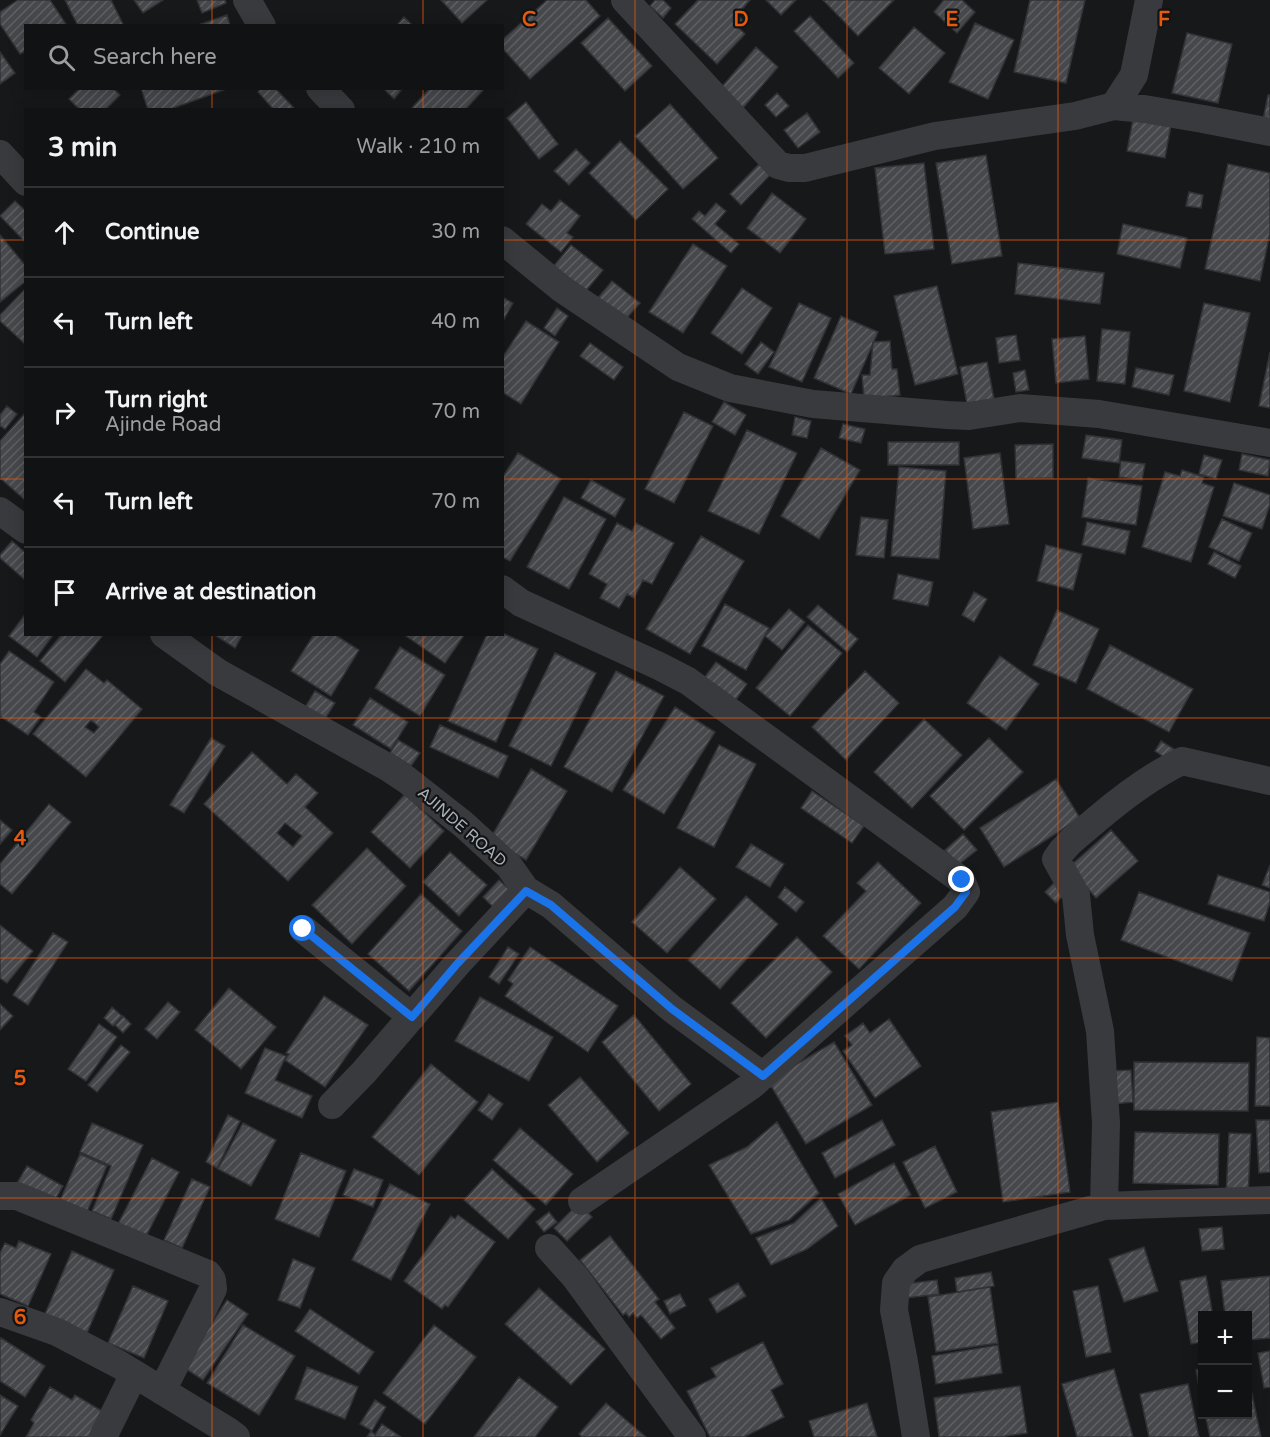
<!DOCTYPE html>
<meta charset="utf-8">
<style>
body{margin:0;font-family:"Varela Round",sans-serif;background:#1e2021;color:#f1f3f6}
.controls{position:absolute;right:18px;bottom:18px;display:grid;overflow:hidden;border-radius:0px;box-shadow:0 3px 15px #0003}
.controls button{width:54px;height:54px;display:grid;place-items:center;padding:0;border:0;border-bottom:2px solid #303233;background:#111213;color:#f1f3f6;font:30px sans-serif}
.stop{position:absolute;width:18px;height:18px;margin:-14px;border:4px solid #1a73e8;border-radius:50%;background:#fff}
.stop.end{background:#1a73e8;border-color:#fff;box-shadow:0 2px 6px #0008}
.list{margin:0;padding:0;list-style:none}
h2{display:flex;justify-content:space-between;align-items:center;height:78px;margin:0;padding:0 24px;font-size:26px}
h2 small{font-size:20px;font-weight:400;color:#9c9ea0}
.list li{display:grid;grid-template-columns:39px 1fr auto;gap:18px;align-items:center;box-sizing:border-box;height:90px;padding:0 24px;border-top:2px solid #303233}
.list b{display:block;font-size:22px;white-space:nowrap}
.list p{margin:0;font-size:20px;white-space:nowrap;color:#9c9ea0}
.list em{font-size:20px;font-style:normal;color:#9c9ea0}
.icon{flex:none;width:33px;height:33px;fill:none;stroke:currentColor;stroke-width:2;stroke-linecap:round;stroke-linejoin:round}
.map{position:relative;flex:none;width:1270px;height:1437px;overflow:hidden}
.search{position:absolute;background:#111213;box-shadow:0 3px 15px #0003;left:24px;top:24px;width:480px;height:66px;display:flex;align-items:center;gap:15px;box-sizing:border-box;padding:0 21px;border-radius:0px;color:#9c9ea0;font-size:22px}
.panel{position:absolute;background:#111213;box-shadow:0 3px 15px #0003;left:24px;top:108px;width:480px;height:528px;border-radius:0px}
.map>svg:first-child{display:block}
</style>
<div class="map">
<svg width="1270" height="1437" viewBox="0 0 1270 1437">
<defs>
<pattern id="building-hatch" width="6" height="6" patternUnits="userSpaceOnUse" patternTransform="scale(1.5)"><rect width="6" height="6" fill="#46484c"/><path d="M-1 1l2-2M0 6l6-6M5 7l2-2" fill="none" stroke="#5e6064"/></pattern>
</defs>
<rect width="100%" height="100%" fill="#171819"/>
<!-- building -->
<path fill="url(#building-hatch)" stroke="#313235" stroke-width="1.5" fill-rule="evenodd" d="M18 0H50L66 24 63 26H26V51L20 54 0 24V12Z
M65 0H111L124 26H78Z
M134 0H163L143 13Z
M197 0H225L226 3 202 13Z
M441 0H487L462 23Z
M547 0H586L600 16 530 79 502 48V40Z
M655 0H663L671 8 663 18 650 6Z
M698 0H750L737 15 745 22 739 28 745 34 717 64 675 24Z
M766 0H796L781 15Z
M823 0H894L858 36Z
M944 0H962L975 12 957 33 934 12Z
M1030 0H1085L1066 83 1014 72Z
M227 15 230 26H195Z
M810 16 854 63 838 78 794 31Z
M404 17 413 26H396Z
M608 18 652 66 625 91 581 43Z
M975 23 1014 40 988 99 949 82Z
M914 27 945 53 909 94 879 68Z
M1187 33 1232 44 1218 103 1172 93Z
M756 47 778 67 743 108 720 89Z
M0 52 15 73 0 84Z
M80 88H113L120 95 105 110H80L69 99Z
M141 88H229L168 110H148Z
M261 88H275L294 108 292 110H274L258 92Z
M383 88H403L394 99Z
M430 88H485L465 110H410Z
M777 93 789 106 776 117 765 105Z
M1268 95H1270V122L1263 120Z
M526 102 558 144 539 159 507 118Z
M670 104 718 158 683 189 635 136Z
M807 113 820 132 798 148 784 130Z
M1133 119 1171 125 1165 158 1127 151Z
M620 141 668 189 636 220 589 173Z
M576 149 590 163 569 185 554 171Z
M986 155 1002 256 952 264 936 163Z
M924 163 934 249 885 254 875 168Z
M759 164 770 175 741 205 730 194Z
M1228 164 1270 173V233L1260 281 1205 269Z
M1189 192 1203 195 1201 208 1186 206Z
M772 193 806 219 780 253 747 228Z
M560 200 580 216 567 233 573 237 561 252 526 224 542 204 551 211Z
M15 201 26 211V243L0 216Z
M716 203 726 211 715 224 739 244 731 253 692 219 699 211 705 216Z
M1123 224 1187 238 1180 268 1117 254Z
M0 235 26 266V281L0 302Z
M693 244 727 266 683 333 649 312Z
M571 245 603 270 585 292 553 267Z
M1018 263 1104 273 1100 304 1015 294Z
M612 281 640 303 625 320 598 298Z
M937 286 958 374 915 385 894 296Z
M26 288V345L0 321V315Z
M742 288 772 308 742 354 711 333Z
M502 297 513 303 502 323Z
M799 303 831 318 802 382 769 367Z
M1204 303 1250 313 1230 402 1184 391Z
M557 308 568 316 555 336 544 328Z
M841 316 878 332 851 394 814 378Z
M526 321 559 342 521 404 502 392V358Z
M1102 329 1130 332 1125 384 1097 381Z
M1016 335 1020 360 999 363 996 338Z
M1085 336 1089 379 1056 383 1052 339Z
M890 341 892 369H897L900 395 864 399 862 375H870L873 342Z
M761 342 774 352 758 374 745 364Z
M590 343 623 367 614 380 580 356Z
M1270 352V408L1259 406Z
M987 362 994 399 967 404 960 367Z
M1136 368 1174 375 1169 395 1132 387Z
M1025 370 1029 390 1016 392 1013 373Z
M724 402 746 415 735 435 712 422Z
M7 406 17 414 5 429 0 426V415Z
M26 412V500H25L0 478V441Z
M684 412 713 426 674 503 645 489Z
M795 417 811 421 807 438 792 435Z
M843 424 865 429 861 443 839 438Z
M747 430 797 453 759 534 708 511Z
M1086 435 1122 440 1119 463 1082 458Z
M888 442H959V465H888Z
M1053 444V478L1016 479 1015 445Z
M821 448 860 470 819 539 781 516Z
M518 453 561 479 510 561 502 557V478Z
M1000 453 1009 524 973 529 964 458Z
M1242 454 1270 460 1268 476 1239 470Z
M1204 455 1222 460 1216 479 1199 474Z
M1121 461 1145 464 1142 480 1119 477Z
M899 467 946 471 939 559 891 556Z
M1182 470 1204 477 1202 483 1214 487 1191 562 1142 547 1165 472 1180 476Z
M1088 478 1142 486 1136 525 1082 517Z
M591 480 625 499 615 517 581 498Z
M1234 483 1270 495V504L1262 529 1223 516Z
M564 497 606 519 569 589 527 567Z
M861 517 888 520 884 558 856 555Z
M1222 519 1252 533 1239 561 1209 547Z
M1087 522 1130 531 1125 554 1082 545Z
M617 523 632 531 636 523 674 543 652 584 643 580 634 598 627 594 619 608 600 598 607 584 589 574Z
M701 536 744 561 690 654 646 629Z
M12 541 26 553 25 580 0 558V555Z
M1046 545 1082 554 1073 590 1037 581Z
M1214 552 1241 566 1235 578 1208 564Z
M898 574 933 582 928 606 893 599Z
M974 592 987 599 974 622 962 615Z
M725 604 769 628 746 670 702 646Z
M818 605 858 639 847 652 807 617Z
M789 609 805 622 782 650 765 636Z
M1057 610 1099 629 1076 683 1033 665Z
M26 613V634H54L37 657 9 636Z
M808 625 842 653 790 716 756 688Z
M502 633 538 649 496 742 448 721 487 634H502Z
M62 634H104L65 682 40 661Z
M213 634H243L235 648Z
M314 634H334L359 650 331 696 291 671Z
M403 634H465L445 663Z
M1110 645 1193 689 1169 732 1087 689Z
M400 647 445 675 420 716 375 688Z
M9 651 54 682 34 712 41 717 28 735 0 716V664Z
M555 653 596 673 551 766 509 746Z
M1000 656 1039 684 1006 730 967 703Z
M716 662 747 684 735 701 704 678Z
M86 669 104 683 107 680 142 709 86 777 33 734ZM91 720 99 727 94 733 85 727Z
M616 671 664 696 612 792 564 767Z
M865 671 899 703 846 760 812 727Z
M315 691 335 703 323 722 304 709Z
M370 698 408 722 391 749 353 725Z
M675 707 715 732 664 814 623 790Z
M924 719 962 755 912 808 874 772Z
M440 725 508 756 498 778 430 747Z
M211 738 225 746 184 813 170 805Z
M989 738 1023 772 964 830 930 796Z
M398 740 420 753 411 766 390 753Z
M1161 741 1177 751 1170 761 1155 751Z
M719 745 756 764 714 847 677 828Z
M252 752 287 784 296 774 318 793 305 807 333 833 288 881 204 804ZM285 823 302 836 293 847 277 833Z
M531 769 567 791 526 860 490 839Z
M1056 779 1080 818 1004 867 980 828Z
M812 791 864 826 852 843 801 808Z
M405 794 444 831 410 868 371 832Z
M49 804 71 822 12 894 0 884V864Z
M0 820 12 830 0 844Z
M1111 830 1138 861 1096 898 1069 867Z
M963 834 977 850 958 865 945 850Z
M751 844 784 864 770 887 736 867Z
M367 848 406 886 352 944 312 905Z
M450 852 487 885 459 916 423 882Z
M878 862 921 903 859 969 823 936 866 891 857 883Z
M1270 865V888L1262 885Z
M680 867 716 899 667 953 632 922Z
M1218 875 1270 892V902L1264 921 1208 904Z
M1058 879 1069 889 1056 903 1045 892Z
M499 880 510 890 494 908 483 897Z
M785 887 804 902 796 912 778 897Z
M1139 892 1250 933 1232 981 1121 940Z
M421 894 462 931 409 991 368 954Z
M746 896 778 924 720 989 688 960Z
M0 925 33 951 7 983 0 978Z
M53 933 68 942 28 1005 13 995Z
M797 937 832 972 766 1038 731 1003Z
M508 947 519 954 499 984 489 977Z
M530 947 618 1006 588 1052 505 996 513 984 508 980Z
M229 988 276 1027 241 1069 195 1030Z
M324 996 368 1025 325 1087 285 1060 289 1054 286 1053Z
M480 997 553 1037 529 1081 455 1041Z
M168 1002 180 1012 157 1039 145 1029Z
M0 1004 13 1016 0 1030Z
M112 1007 122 1016 113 1026 104 1018Z
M634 1015 691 1084 659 1111 602 1042Z
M123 1016 131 1024 123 1033 115 1025Z
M889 1019 921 1066 875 1098 843 1051 852 1045 845 1036 863 1023 870 1033Z
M99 1024 117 1037 86 1081 68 1069Z
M1257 1037 1270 1038V1106H1255Z
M834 1042 872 1105 806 1144 768 1081Z
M121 1045 130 1052 97 1092 88 1085Z
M265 1048 286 1056 275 1080 312 1096 302 1118 245 1093Z
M1134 1062 1249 1063 1248 1111 1134 1110Z
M431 1064 478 1102 419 1175 372 1137Z
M1131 1070 1133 1102 1113 1104 1112 1071Z
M580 1077 629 1133 597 1162 548 1105Z
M489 1094 503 1104 492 1120 478 1110Z
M1058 1102 1070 1192 1003 1202 991 1112Z
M228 1115 240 1121 217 1168 206 1162Z
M882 1120 895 1145 835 1178 822 1153Z
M1256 1120H1270V1172L1259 1173Z
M777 1122 819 1193 789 1220 751 1234 709 1165 747 1147Z
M92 1123 143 1145 111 1219 92 1211 111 1166 80 1152Z
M243 1123 276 1140 251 1186 218 1169Z
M520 1128 573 1174 546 1205 493 1160Z
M1135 1132 1219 1134 1218 1185 1133 1183Z
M1229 1133 1251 1134 1248 1197 1226 1196Z
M935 1146 957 1192 925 1208 903 1162Z
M301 1153 346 1171 319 1237 275 1219Z
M80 1154 107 1166 86 1214 59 1203Z
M152 1158 179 1172 142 1244 115 1230Z
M894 1163 911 1195 855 1225 838 1194Z
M27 1166 63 1186 52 1205 16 1185Z
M354 1169 383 1180 373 1207 343 1195Z
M492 1169 535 1209 508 1239 464 1200Z
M192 1179 210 1187 182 1248 164 1240Z
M390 1184 430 1204 391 1280 352 1260Z
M821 1198 838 1226 807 1249 771 1265 756 1238 794 1223Z
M579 1203 592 1217 567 1241 554 1228Z
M549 1212 557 1222 544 1232 536 1222Z
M458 1215 495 1242 448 1307 445 1305 442 1309 404 1281 451 1216 455 1219Z
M1222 1227 1224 1249 1202 1251 1199 1229Z
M610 1236 659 1299 655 1302 675 1328 661 1339 641 1315 637 1318 633 1313 629 1317 626 1313 623 1315 580 1260Z
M19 1241 51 1254 28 1306 0 1294V1253L5 1243 16 1248Z
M1144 1247 1158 1291 1124 1302 1109 1259Z
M72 1251 114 1270 87 1333 45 1314Z
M293 1259 315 1268 300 1308 278 1300Z
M991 1272 994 1286 957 1292 955 1278Z
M1206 1276 1213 1316H1202V1342L1191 1344 1180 1281Z
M1270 1276V1338L1248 1340V1316H1225L1221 1281Z
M937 1280 939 1294 906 1298 904 1284Z
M738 1283 746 1296 717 1313 709 1299Z
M133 1286 168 1301 144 1358 108 1343Z
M1098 1286 1111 1352 1086 1357 1073 1291Z
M990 1287 998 1343 936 1352 928 1297Z
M539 1288 605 1349 571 1385 505 1324Z
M680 1294 686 1306 670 1314 664 1301Z
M227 1300 248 1314 203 1380 183 1367Z
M310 1309 374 1352 359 1374 295 1331Z
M243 1325 295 1356 259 1415 207 1383Z
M434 1325 476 1357 425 1424 383 1393Z
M1 1338 45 1366 25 1397 0 1381V1340Z
M763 1342 783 1384 771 1390 784 1417 744 1437H710L687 1391 716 1377 711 1368Z
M998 1345 1002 1373 936 1384 932 1356Z
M1270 1351V1387L1264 1388 1258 1353Z
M307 1367 358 1387 345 1419 295 1399Z
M1202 1368V1402L1196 1370Z
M1114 1369 1133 1437H1077L1062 1384Z
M1248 1375 1261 1437H1210L1205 1414H1248Z
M519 1377 558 1407 535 1437H474Z
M1188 1384 1199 1437H1149L1140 1394Z
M1020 1386 1027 1433 1000 1437H939L934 1398Z
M50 1387 72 1400 75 1395 107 1414 94 1437H26L34 1423 31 1420Z
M0 1395 18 1406 0 1435Z
M375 1400 386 1407 372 1431 360 1424Z
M606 1403 646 1437H582L579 1434Z
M867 1403 877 1437H814L809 1421Z
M382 1424 401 1437H367L371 1431 375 1435Z"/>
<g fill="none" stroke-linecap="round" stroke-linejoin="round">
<!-- minor -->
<path stroke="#393a3e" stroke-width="28" d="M247 0 262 26
M625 0 778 165 789 168H805L935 136 1075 116 1114 106 1144 109 1203 119 1270 132
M320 88 341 110
M1114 106 1134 75 1149 0
M0 154 26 182
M502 240 562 289 678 367 730 388 813 404 947 415 969 416 1020 408 1099 414 1270 443
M0 511 26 530
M502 589 521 603 659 666 688 681 961 880 966 892 955 907 751 1086 582 1201
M164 634 217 672 389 768 407 780 463 824 509 866 526 890 551 905 672 1009 763 1076
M303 929 412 1017
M332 1105 364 1072 457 964 526 890
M0 1196H17L208 1274 212 1280 213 1289 162 1391
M1104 1206 1106 1123 1100 1031 1080 935 1076 895 1056 859C1067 842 1081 833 1096 820 1123 797 1151 776 1182 761L1270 781
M549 1248 575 1277 692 1437
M0 1312 57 1332 120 1365 228 1431 236 1437
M103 1437 134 1374
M916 1437 904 1362 894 1310 896 1283 905 1270 920 1259 1104 1206 1270 1200"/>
</g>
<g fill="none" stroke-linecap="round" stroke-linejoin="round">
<!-- route -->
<path stroke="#1a73e8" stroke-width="8" d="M303 929 412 1017 457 964 526 891 551 905 672 1009 763 1076 955 907 966 892 962 880"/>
</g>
<!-- grid -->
<path fill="none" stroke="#e8590c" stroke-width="1.5" stroke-opacity="0.55" d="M212 0V26M423 0V26M635 0V1437M847 0V1437M1058 0V1437M212 88V110M423 88V110M0 240H26M502 240H1270M0 479H26M502 479H1270M212 634V1437M423 634V1437M0 718H1270M0 958H1270M0 1198H1270"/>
<g text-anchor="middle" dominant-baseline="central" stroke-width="4.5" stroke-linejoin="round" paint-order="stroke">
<!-- street labels -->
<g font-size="16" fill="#aab1b9" stroke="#121314">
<text transform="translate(462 827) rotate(41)">AJINDE ROAD</text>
</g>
</g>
<g font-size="20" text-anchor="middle" font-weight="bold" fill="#e8590c" stroke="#121314" stroke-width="4.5" stroke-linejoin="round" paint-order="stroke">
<text x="529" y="26">C</text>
<text x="741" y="26">D</text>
<text x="952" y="26">E</text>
<text x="1164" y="26">F</text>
<text x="20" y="845">4</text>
<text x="20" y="1085">5</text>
<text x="20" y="1324">6</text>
</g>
</svg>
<div class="controls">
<button>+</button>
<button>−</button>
</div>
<div class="stop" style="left:303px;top:929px"></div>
<div class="stop end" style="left:962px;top:880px"></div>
<div class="search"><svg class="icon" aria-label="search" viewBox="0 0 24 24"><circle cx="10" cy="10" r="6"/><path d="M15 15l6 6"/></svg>Search here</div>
<section class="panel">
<h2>3 min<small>Walk · 210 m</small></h2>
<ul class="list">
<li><svg class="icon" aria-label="ahead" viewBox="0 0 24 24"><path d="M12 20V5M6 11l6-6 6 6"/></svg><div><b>Continue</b></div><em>30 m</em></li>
<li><svg class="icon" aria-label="left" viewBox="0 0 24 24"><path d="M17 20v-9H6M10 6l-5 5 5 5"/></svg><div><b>Turn left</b></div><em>40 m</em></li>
<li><svg class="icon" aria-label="right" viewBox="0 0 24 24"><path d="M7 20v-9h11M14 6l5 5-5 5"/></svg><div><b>Turn right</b><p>Ajinde Road</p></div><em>70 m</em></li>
<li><svg class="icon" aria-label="left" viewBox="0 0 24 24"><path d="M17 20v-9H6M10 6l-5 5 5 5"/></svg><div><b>Turn left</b></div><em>70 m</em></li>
<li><svg class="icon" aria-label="arrive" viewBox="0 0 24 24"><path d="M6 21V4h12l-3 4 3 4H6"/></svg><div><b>Arrive at destination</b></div></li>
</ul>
</section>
</div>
